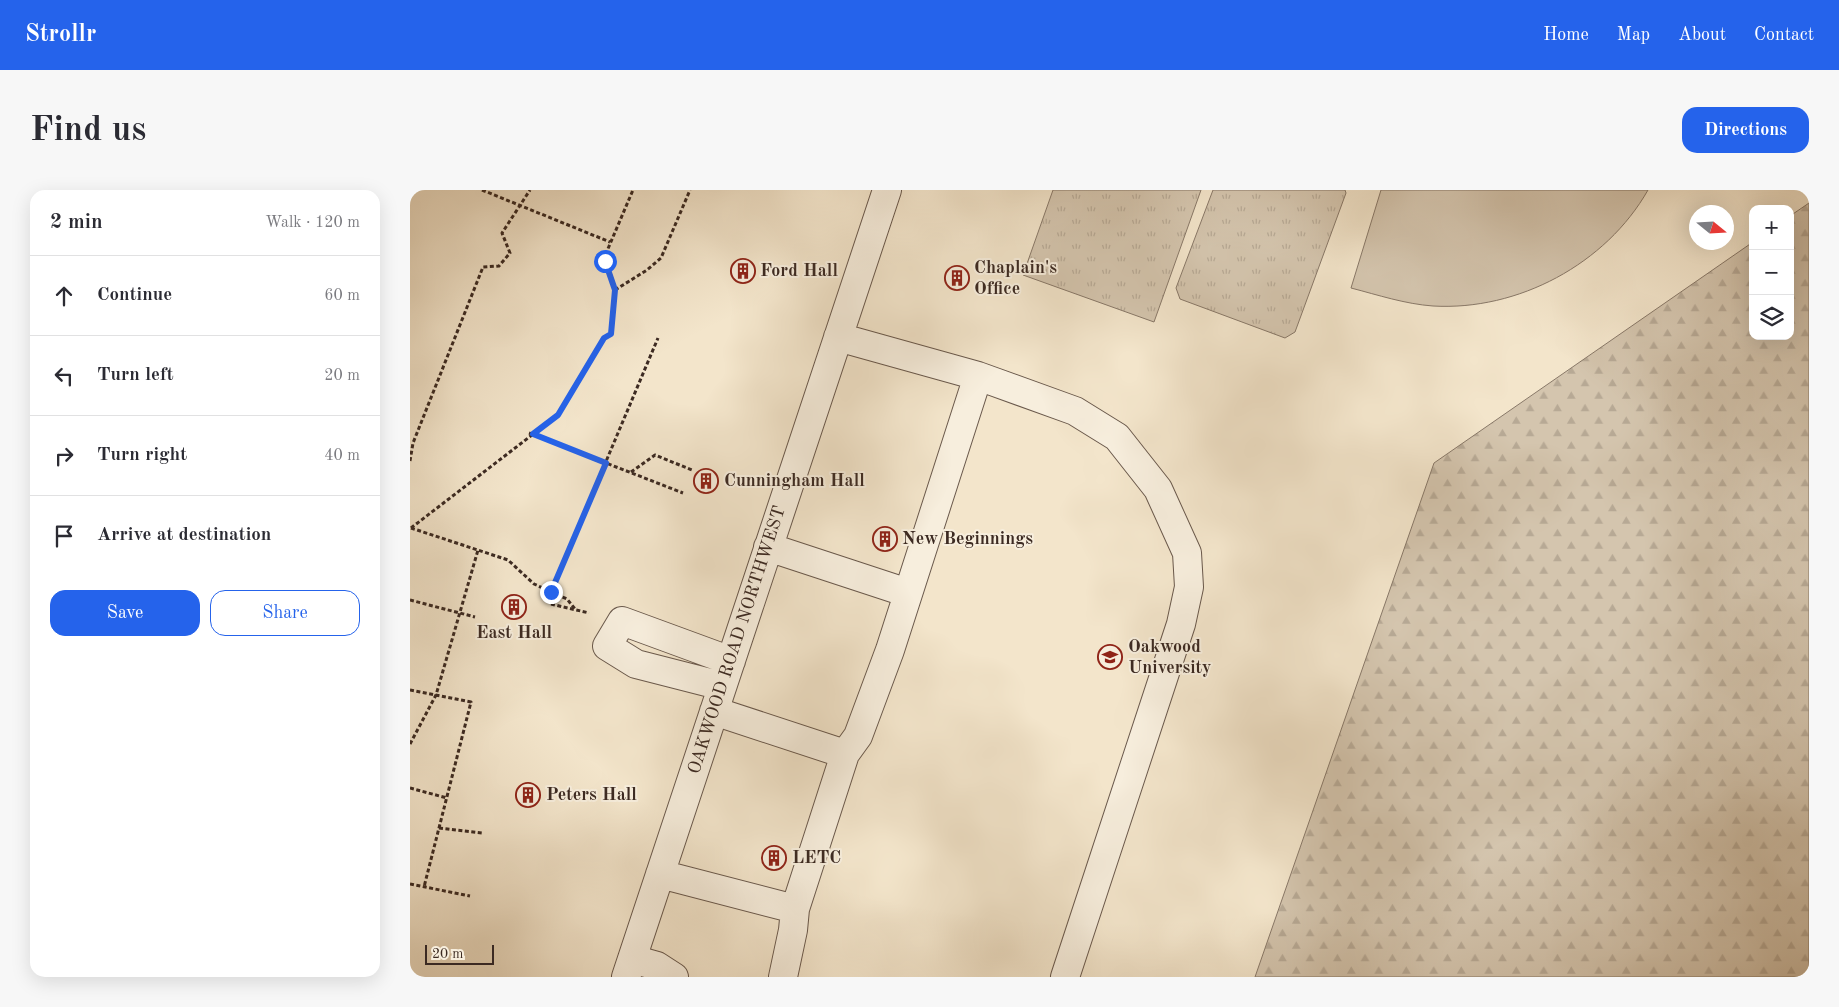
<!DOCTYPE html>
<meta charset="utf-8">
<style>
body{margin:0;font-family:"Old Standard TT",serif;background:#f7f7f7;color:#2b2b33}
.controls{position:absolute;right:15px;top:15px;display:grid;overflow:hidden;border-radius:10px;box-shadow:0 5px 20px #0002}
.controls button{width:45px;height:45px;display:grid;place-items:center;padding:0;border:0;border-bottom:1px solid #e1e1e2;background:#fff;color:#2b2b33;font:25px sans-serif}
.compass{position:absolute;left:1279px;top:15px;width:45px;height:45px;border-radius:50%;background:#fff;box-shadow:0 5px 20px #0002;rotate:108deg}
.scale{position:absolute;left:15px;bottom:12px;width:69px;box-sizing:border-box;padding-left:5px;border:2px solid #3c2a22;border-top:0;font-size:14px;line-height:18px;white-space:nowrap;color:#3c2a22;-webkit-text-stroke:4px #f7eedd;paint-order:stroke}
.stop{position:absolute;width:15px;height:15px;margin:-11px;border:4px solid #2563eb;border-radius:50%;background:#fff}
.stop.end{background:#2563eb;border-color:#fff;box-shadow:0 1px 5px #0008}
.list{margin:0;padding:0;list-style:none}
h2{display:flex;justify-content:space-between;align-items:center;height:65px;margin:0;padding:0 20px;font-size:21px}
h2 small{font-size:16px;font-weight:400;color:#7c7c81}
.list li{display:grid;grid-template-columns:32px 1fr auto;gap:15px;align-items:center;box-sizing:border-box;height:80px;padding:0 20px;border-top:1px solid #e1e1e2}
.list b{display:block;font-size:19px;white-space:nowrap}
.list em{font-size:16px;font-style:normal;color:#7c7c81}
.actions{display:flex;gap:10px;padding:15px 20px}
.actions a{flex:1;padding:11px 0;border:1px solid #2563eb;border-radius:15px;text-align:center;font-size:18px;color:#2563eb}
.actions .main{background:#2563eb;color:#fff}
.icon{flex:none;width:28px;height:28px;fill:none;stroke:currentColor;stroke-width:2;stroke-linecap:round;stroke-linejoin:round}
.map{position:relative;flex:none;width:1399px;height:787px;overflow:hidden;border-radius:15px}
header{display:flex;align-items:center;gap:30px;box-sizing:border-box;height:70px;padding:0 25px;background:#2563eb;color:#fff}
header strong{font-size:24px}
nav{display:flex;gap:28px;margin-inline-start:auto;font-size:18px}
.intro{display:flex;align-items:center;justify-content:space-between;box-sizing:border-box;height:120px;padding:0 30px}
h1{margin:0;font-size:35px}
.button{padding:12px 22px;border-radius:15px;background:#2563eb;color:#fff;font-size:18px;font-weight:700}
main{display:flex;gap:30px;padding:0 30px}
aside{flex:1;background:#fff;border-radius:15px;box-shadow:0 5px 20px #0002}
.map>svg:first-child{display:block}
</style>
<header>
<strong>Strollr</strong>
<nav><a>Home</a><a>Map</a><a>About</a><a>Contact</a></nav>
</header>
<div class="intro"><h1>Find us</h1><a class="button">Directions</a></div>
<main>
<aside>
<h2>2 min<small>Walk · 120 m</small></h2>
<ul class="list">
<li><svg class="icon" aria-label="ahead" viewBox="0 0 24 24"><path d="M12 20V5M6 11l6-6 6 6"/></svg><div><b>Continue</b></div><em>60 m</em></li>
<li><svg class="icon" aria-label="left" viewBox="0 0 24 24"><path d="M17 20v-9H6M10 6l-5 5 5 5"/></svg><div><b>Turn left</b></div><em>20 m</em></li>
<li><svg class="icon" aria-label="right" viewBox="0 0 24 24"><path d="M7 20v-9h11M14 6l5 5-5 5"/></svg><div><b>Turn right</b></div><em>40 m</em></li>
<li><svg class="icon" aria-label="arrive" viewBox="0 0 24 24"><path d="M6 21V4h12l-3 4 3 4H6"/></svg><div><b>Arrive at destination</b></div></li>
</ul>
<div class="actions"><a class="main">Save</a><a>Share</a></div>
</aside>
<div class="map">
<svg width="1399" height="787" viewBox="0 0 1399 787">
<defs>
<pattern id="forest-firs" width="22" height="20" patternUnits="userSpaceOnUse" patternTransform="scale(1.25)"><rect width="22" height="20" fill="#d4c5ae"/><path d="M5 1l3.5 6h-7zM16 11l3.5 6h-7z" fill="#b7a995"/></pattern>
<pattern id="park-tufts" width="24" height="20" patternUnits="userSpaceOnUse" patternTransform="scale(1.25)"><rect width="24" height="20" fill="#d4c5ae"/><path d="M3 7l-1-3M5 7V3M7 7l1-3M15 17l-1-3M17 17v-4M19 17l1-3" fill="none" stroke="#b7a995"/></pattern>
</defs>
<rect width="100%" height="100%" fill="#f3e5cb"/>
<filter id="stains"><feTurbulence type="fractalNoise" baseFrequency=".004" numOctaves="4"/><feColorMatrix values="0 0 0 0 .2 0 0 0 0 .09 0 0 0 0 .02 0 0 0 .5 -.17"/></filter>
<radialGradient id="worn" r=".72"><stop offset=".6" stop-color="#630" stop-opacity="0"/><stop offset="1" stop-color="#630" stop-opacity=".3"/></radialGradient>
<!-- grass -->
<path fill="#d4c5ae" stroke="#887868" d="M971 0H1238C1196 74 1108 121 1023 116 995 114 968 105 941 98Z"/>
<!-- forest -->
<path fill="url(#forest-firs)" stroke="#887868" d="M1399 13V787H845L1024 273 1343 52V146H1380V26Z"/>
<!-- park -->
<path fill="url(#park-tufts)" stroke="#887868" d="M643 0H791L744 132 613 85Z
M803 0H935L936 3 885 142 875 148 770 109 766 98Z"/>
<g fill="none" stroke-linecap="round" stroke-linejoin="round">
<defs>
<path id="minor" d="M428 147 568 186 665 221 707 247 748 299 777 363 779 397 771 434 655 787
M358 357 498 403
M312 496 226 474 197 456 212 431 321 471
M304 521 435 564
M250 684 385 719
M222 769 247 776 264 787
M216 787 477 0
M373 787 383 740 385 719 435 564 448 546 480 460 568 186"/>
</defs>
<!-- minor casing -->
<use href="#minor" stroke="#6a594c" stroke-width="30"/>
<!-- path -->
<path stroke="#3c2a22" stroke-width="3" stroke-dasharray="4 2.5" stroke-linecap="butt" d="M72 0 200 52
M205 100 237 80 251 68 280 0
M119 243 273 303
M0 271 3 253 73 77 89 76 100 63 92 43 120 0
M221 282 245 265 282 280
M1 338 148 225 194 148 201 143 205 100 195 71 197 61 223 0
M1 338 98 370 124 394 157 409 165 419
M141 402 248 148
M0 410 65 427
M141 414 179 423
M0 500 61 512 14 697
M0 554 26 505 68 360
M0 598 37 608
M29 638 72 643
M0 694 60 706"/>
<!-- minor -->
<use href="#minor" stroke="#f7eedd" stroke-width="28"/>
</g>
<g fill="none" stroke-linecap="round" stroke-linejoin="round">
<!-- route -->
<path stroke="#2563eb" stroke-width="6" d="M141 402 196 273 123 244 148 225 194 148 201 144 205 100 195 71"/>
</g>
<!-- icons -->
<defs>
<symbol id="building-ring" viewBox="-11 -11 22 22"><circle r="9.5" fill="#f7eedd" stroke="#8f2418" stroke-width="1.5"/><path d="M-4-6H4V6H1V3H-1V6H-4ZM-2.5-4.3h1.7v1.8h-1.7ZM.8-4.3h1.7v1.8H.8ZM-2.5-1h1.7V.8h-1.7ZM.8-1h1.7V.8H.8Z" fill="#8f2418"/></symbol>
<symbol id="university-ring" viewBox="-11 -11 22 22"><circle r="9.5" fill="#f7eedd" stroke="#8f2418" stroke-width="1.5"/><path d="M0-5L7-2L0 1L-7-2ZM-4 1L0 2.5L4 1V4Q0 6-4 4Z" fill="#8f2418"/></symbol>
</defs>
<g fill-rule="evenodd">
<use href="#building-ring" x="319" y="67" width="28" height="28"/>
<use href="#building-ring" x="533" y="74" width="28" height="28"/>
<use href="#building-ring" x="282" y="277" width="28" height="28"/>
<use href="#building-ring" x="461" y="335" width="28" height="28"/>
<use href="#building-ring" x="90" y="403" width="28" height="28"/>
<use href="#university-ring" x="686" y="453" width="28" height="28"/>
<use href="#building-ring" x="104" y="591" width="28" height="28"/>
<use href="#building-ring" x="350" y="654" width="28" height="28"/>
</g>
<g text-anchor="middle" dominant-baseline="central" stroke-width="4" stroke-linejoin="round" paint-order="stroke">
<!-- poi labels -->
<g font-size="18" font-weight="bold" fill="#3c2a22" stroke="#f7eedd" text-anchor="start">
<text x="564" y="78">Chaplain's<tspan x="564" dy="21">Office</tspan></text>
<text x="350" y="81">Ford Hall</text>
<text x="314" y="291">Cunningham Hall</text>
<text x="492" y="349">New Beginnings</text>
<text x="104" y="443" text-anchor="middle">East Hall</text>
<text x="718" y="457">Oakwood<tspan x="718" dy="21">University</tspan></text>
<text x="136" y="605">Peters Hall</text>
<text x="382" y="668">LETC</text>
</g>
<!-- street labels -->
<g font-size="18" fill="#3c2a22" stroke="#f7eedd">
<text transform="translate(327 450) rotate(-72)">OAKWOOD ROAD NORTHWEST</text>
</g>
</g>
<rect width="100%" height="100%" filter="url(#stains)"/>
<rect width="100%" height="100%" fill="url(#worn)"/>
</svg>
<div class="controls">
<button>+</button>
<button>−</button>
<button><svg class="icon" aria-label="layers" viewBox="0 0 24 24"><path d="M12 4l9 5-9 5-9-5zM3 14l9 5 9-5"/></svg></button>
</div>
<svg class="compass" viewBox="-18 -18 36 36"><path d="M0-13l5 13h-10z" fill="#e53935"/><path d="M0 13l5-13h-10z" fill="#7c7c81"/></svg>
<div class="scale">20 m</div>
<div class="stop" style="left:195px;top:71px"></div>
<div class="stop end" style="left:141px;top:402px"></div>
</div>
</main>
